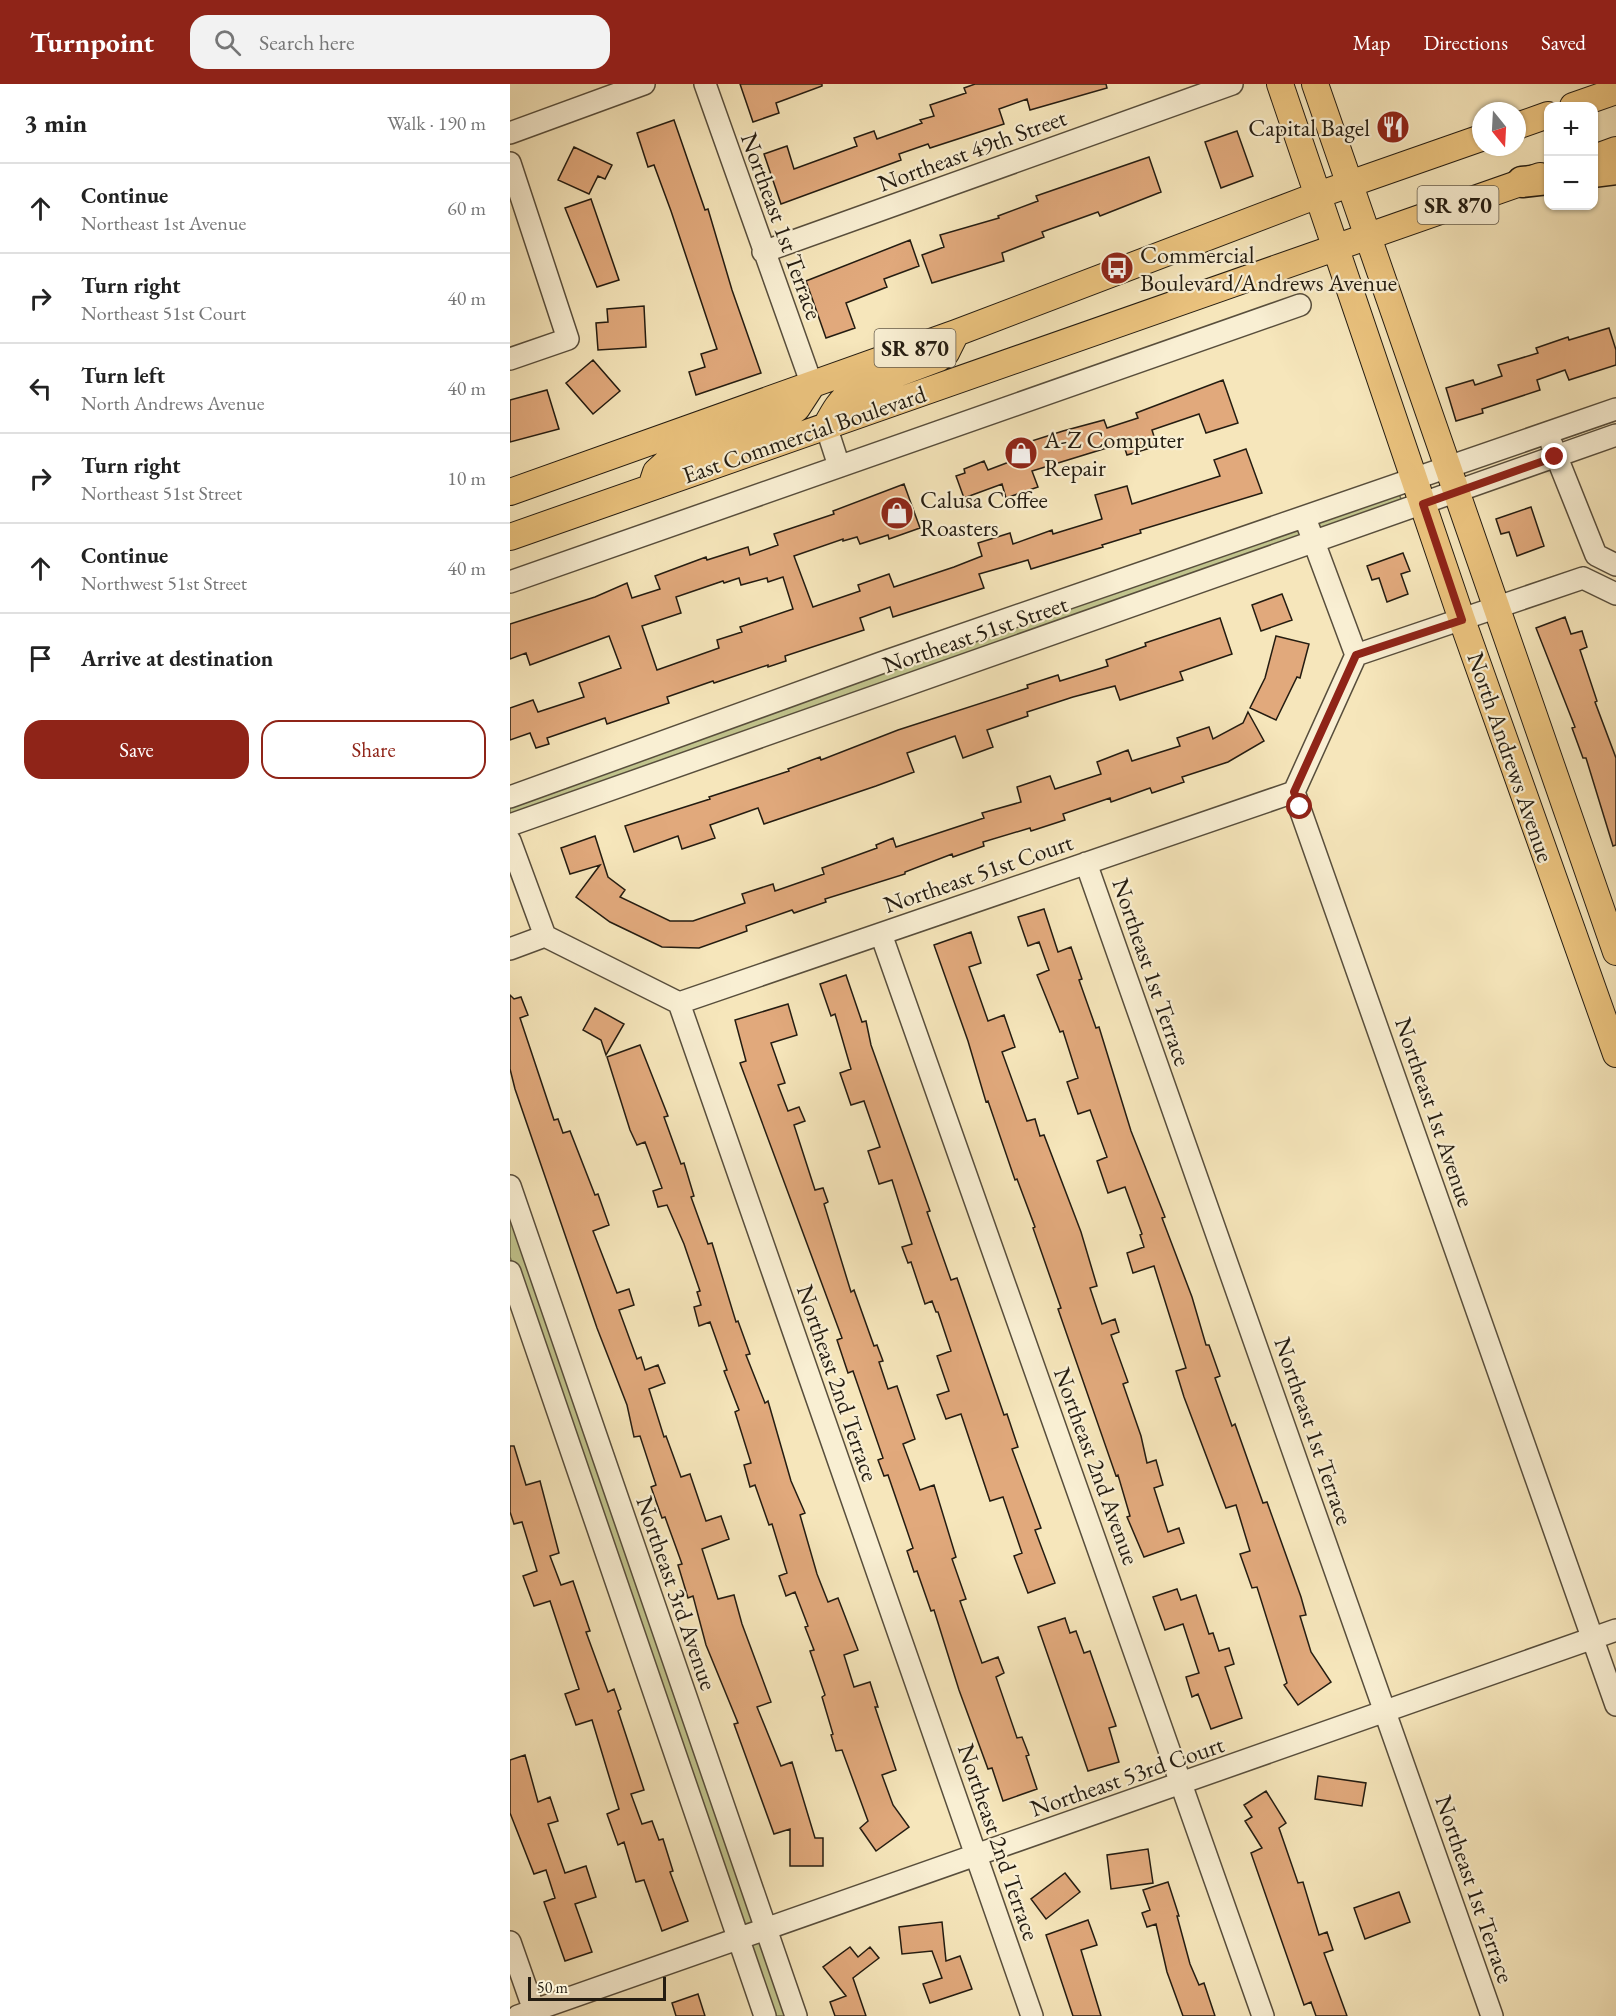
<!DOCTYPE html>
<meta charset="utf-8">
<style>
body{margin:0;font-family:"EB Garamond",serif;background:#f2f2f2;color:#222}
.controls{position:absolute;right:18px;top:18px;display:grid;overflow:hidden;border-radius:12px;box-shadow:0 2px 4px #0004}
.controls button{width:54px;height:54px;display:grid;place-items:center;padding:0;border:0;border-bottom:2px solid #e0e0e0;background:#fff;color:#222;font:30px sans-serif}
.compass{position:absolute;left:962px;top:18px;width:54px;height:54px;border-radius:50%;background:#fff;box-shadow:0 2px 4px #0004;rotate:162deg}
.scale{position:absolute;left:18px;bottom:15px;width:138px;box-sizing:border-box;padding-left:6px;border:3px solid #241c11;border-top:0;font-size:16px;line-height:21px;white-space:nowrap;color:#241c11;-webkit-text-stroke:4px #f9efd3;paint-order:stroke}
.stop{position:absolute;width:18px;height:18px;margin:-14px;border:4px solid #8f2418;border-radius:50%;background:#fff}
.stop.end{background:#8f2418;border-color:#fff;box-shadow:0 2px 6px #0008}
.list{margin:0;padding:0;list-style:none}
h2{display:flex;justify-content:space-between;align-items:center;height:78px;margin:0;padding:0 24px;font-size:26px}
h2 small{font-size:20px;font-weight:400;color:#767676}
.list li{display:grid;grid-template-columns:39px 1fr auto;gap:18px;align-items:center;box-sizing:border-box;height:90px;padding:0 24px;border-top:2px solid #e0e0e0}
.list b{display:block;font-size:22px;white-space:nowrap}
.list p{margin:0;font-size:20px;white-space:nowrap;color:#767676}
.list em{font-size:20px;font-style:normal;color:#767676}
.actions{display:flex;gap:12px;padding:18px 24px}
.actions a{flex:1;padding:14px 0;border:2px solid #8f2418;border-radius:18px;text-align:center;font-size:21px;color:#8f2418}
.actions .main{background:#8f2418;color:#fff}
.icon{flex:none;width:33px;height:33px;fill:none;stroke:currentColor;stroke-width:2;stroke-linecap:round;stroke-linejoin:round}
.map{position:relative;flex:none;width:1106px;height:1932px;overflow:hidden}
header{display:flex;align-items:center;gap:36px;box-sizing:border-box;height:84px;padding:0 30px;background:#8f2418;color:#fff}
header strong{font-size:28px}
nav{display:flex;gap:33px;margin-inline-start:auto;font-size:21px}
.search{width:420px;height:54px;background:#f2f2f2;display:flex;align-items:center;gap:15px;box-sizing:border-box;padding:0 21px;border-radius:18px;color:#767676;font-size:22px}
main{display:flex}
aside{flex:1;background:#fff}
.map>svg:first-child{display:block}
</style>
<header>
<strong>Turnpoint</strong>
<div class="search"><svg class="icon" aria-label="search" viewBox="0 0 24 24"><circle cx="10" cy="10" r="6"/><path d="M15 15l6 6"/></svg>Search here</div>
<nav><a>Map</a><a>Directions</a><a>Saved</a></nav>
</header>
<main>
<aside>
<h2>3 min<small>Walk · 190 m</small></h2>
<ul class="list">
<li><svg class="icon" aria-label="ahead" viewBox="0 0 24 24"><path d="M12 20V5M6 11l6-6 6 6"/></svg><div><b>Continue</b><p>Northeast 1st Avenue</p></div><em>60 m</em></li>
<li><svg class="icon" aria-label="right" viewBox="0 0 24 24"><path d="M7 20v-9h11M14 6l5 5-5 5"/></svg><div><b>Turn right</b><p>Northeast 51st Court</p></div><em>40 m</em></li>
<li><svg class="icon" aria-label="left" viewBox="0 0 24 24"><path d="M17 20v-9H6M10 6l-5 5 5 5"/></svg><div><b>Turn left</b><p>North Andrews Avenue</p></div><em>40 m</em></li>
<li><svg class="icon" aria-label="right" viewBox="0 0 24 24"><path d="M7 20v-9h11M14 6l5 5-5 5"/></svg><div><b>Turn right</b><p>Northeast 51st Street</p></div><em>10 m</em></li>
<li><svg class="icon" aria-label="ahead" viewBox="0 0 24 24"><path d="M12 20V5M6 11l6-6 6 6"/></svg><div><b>Continue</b><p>Northwest 51st Street</p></div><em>40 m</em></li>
<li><svg class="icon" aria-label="arrive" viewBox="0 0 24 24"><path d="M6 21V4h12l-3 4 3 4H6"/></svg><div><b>Arrive at destination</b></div></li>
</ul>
<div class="actions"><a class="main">Save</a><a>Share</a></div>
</aside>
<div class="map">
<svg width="1106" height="1932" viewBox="0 0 1106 1932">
<rect width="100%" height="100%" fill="#f6e6bb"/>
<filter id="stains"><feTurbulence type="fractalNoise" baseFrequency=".00333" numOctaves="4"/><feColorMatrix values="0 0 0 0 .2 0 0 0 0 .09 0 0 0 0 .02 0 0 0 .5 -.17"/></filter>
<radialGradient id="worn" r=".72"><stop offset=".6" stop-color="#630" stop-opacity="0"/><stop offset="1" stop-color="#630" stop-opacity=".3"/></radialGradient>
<!-- green -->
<path fill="#c1c48d" stroke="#72704f" stroke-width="1.5" d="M888 407 893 420 0 737V718Z
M0 1122 279 1932H263L0 1173Z"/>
<!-- building -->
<path fill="#e1a97c" stroke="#241c11" stroke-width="1.5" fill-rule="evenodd" d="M230 0H312V2L266 19 269 29 243 38Z
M465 0H596L597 4 520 26 517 15 489 25 494 40 420 64 418 60 389 70 391 76 271 120 254 70 277 62 284 85 347 62 344 54 364 47 367 55 412 39 410 36 424 32 420 21 456 9 454 4Z
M164 36 195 126 198 125 222 206 251 289 186 311 179 288 195 283 191 270 207 265 161 127 144 81 138 83 127 49Z
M727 47 743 92 711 104 695 58Z
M64 63 102 81 95 95 88 92 79 110 48 96Z
M639 73 651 108 590 132 588 128 532 148 534 153 492 169 494 177 422 199 412 171 434 163 430 151 489 134 488 132 528 117 526 112Z
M81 115 109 196 87 203 55 124Z
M400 156 409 182 374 195 377 203 336 219 345 244 316 254 296 197Z
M134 222 136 263 88 266 86 239 98 238 97 225Z
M1099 244 1106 266V281L1059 296 1055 286 1027 296 1030 306 972 325 973 329 946 337 936 304 963 296 965 301 992 292 988 281 1028 269 1026 264 1058 253 1059 256Z
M83 276 110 307 83 330 56 299Z
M713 296 728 339 696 349 689 330 642 346 647 362 617 371 613 359 522 387 528 403 496 414 492 400 454 414 446 392 455 389 454 385 474 377 478 386 507 375 503 363 553 347 594 336 597 344 628 334 626 329Z
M37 306 49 345 0 358V316Z
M736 365 752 409 630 446 631 449 592 461 593 463 521 485 518 476 469 490 474 504 383 533 380 523 350 534 354 546 275 572 276 577 258 583V581L204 599 203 597 157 613 159 619 141 625 97 640 95 634 37 654 39 660 26 664 20 649 0 656V624L23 616 28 628 74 613 69 599 111 584 99 552 20 581 16 569 0 575V540L85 513 117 499 122 514 150 505 145 492 196 473 197 476 238 463 240 471 268 461 264 450 324 430 323 427 394 400 410 444 379 455 378 451 350 460 347 453 333 457V455L284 472 303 523 350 507 348 501 379 490 384 503 444 483 472 472 468 459 500 449 503 460 542 446 543 450 592 435 585 411 617 402 622 420 710 392 704 376ZM273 493 283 525 230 543 232 548 207 556 209 564 147 586 132 542 171 529 166 513 213 497 214 499 229 494 231 501 257 494 258 498Z
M1021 423 1034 462 1007 472 999 448 991 450 986 435Z
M893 469 900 487 891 490 898 510 877 518 869 494 862 496 857 482Z
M772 510 782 536 751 547 742 521Z
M1055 533 1061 550 1072 547 1077 563 1070 566 1087 617 1085 618 1106 674V761L1103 762 1076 674H1073L1062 644 1065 643 1026 544Z
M710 534 722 570 670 588 673 596 610 616 605 602 563 613 517 628 518 632 477 646 483 663 453 674 445 652 397 669 404 688 366 702 254 740 248 724 200 741 205 754 172 765 168 752 124 768 115 742 200 715 199 713 279 687 278 685 310 673 311 676 388 646 518 604 517 601 548 591 550 597 598 582 596 576 636 562 635 559Z
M766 552 799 560 790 594 787 593 766 636 740 624 755 594Z
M738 628 754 657 718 678 672 693 674 698 642 709 640 704 601 718 600 714 553 730 555 736 521 747 520 744 473 758 474 762 443 773 442 770 395 788V790L315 815 316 818 284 829 282 826 236 842 237 847 189 864 152 863 100 838 66 813 90 781 60 790 51 764 85 752 98 793 115 806 110 813 160 837H183L235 819 232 810 263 800 265 807 314 790 312 784 367 764 366 761 383 754 386 763 474 734 472 729 511 718 507 703 540 692 545 705 591 690 587 678 618 666 622 677 670 662 667 654 699 643 703 655 733 639Z
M534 825 548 868 561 863 572 895 569 896 586 944 589 943 621 1047 655 1133 652 1134 682 1213 696 1261H699L710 1292 705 1294 722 1342 725 1340 753 1419 757 1418 791 1513 796 1531 790 1532 801 1568 821 1598 788 1621 774 1601 777 1599 747 1503 742 1504 730 1470 740 1467 726 1421 716 1424 674 1313 666 1287 676 1284 644 1182 623 1189 617 1169 634 1163 630 1151 632 1150 615 1103 598 1109 587 1077 597 1073 580 1026 568 1030 557 998 568 994 553 947 550 948 527 891 539 886 529 858 518 862 508 833Z
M461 848 471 879 459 883 478 937 494 931 505 963 492 968 517 1037 525 1035 530 1052 534 1051 571 1148 587 1202 580 1204 592 1240 605 1235 609 1248 601 1251 618 1298 613 1300 631 1352 637 1379 646 1376 653 1401 644 1404 658 1448 669 1444 674 1459 634 1473 617 1433 620 1432 608 1391 606 1392 548 1225 551 1224 523 1144 525 1143 507 1095 505 1096 478 1017 476 1018 458 957 424 861Z
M336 891 352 938 356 937 361 961 420 1127 417 1128 441 1196 447 1194 494 1331 497 1330 508 1363 502 1365 531 1444 525 1446 545 1499 518 1509 504 1472 512 1469 493 1413 480 1417 451 1330 436 1335 427 1311 439 1307 427 1272 441 1267 428 1228H426L422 1217 415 1220 401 1178 398 1179 392 1163 402 1160 382 1096 369 1100 358 1067 370 1063 354 1017 341 1021 330 989 341 985 325 930 321 932 310 900Z
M0 911 4 915 11 913 18 931 10 934 44 1036 48 1035 53 1049 60 1047 85 1111 88 1110 99 1141 83 1147 107 1209 119 1205 124 1221 109 1226 127 1275 131 1273 135 1286 148 1281 155 1299 139 1305 154 1353 156 1352 171 1393 180 1390 196 1437 211 1432 219 1455 192 1465 208 1515 224 1511 232 1540 261 1618 247 1623 271 1682 282 1678 305 1754H313V1782H280V1745L264 1750 224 1640 228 1639 196 1561 183 1512 178 1514 168 1481 172 1480 155 1433 152 1434 141 1403 146 1401 130 1352 124 1353 117 1321 87 1244 5 1005 0 985Z
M278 920 287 951 261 959 275 999 268 1001 278 1027 289 1023 295 1037 284 1041 305 1106 313 1104 318 1118 314 1120 341 1208 344 1206 364 1262 367 1261 373 1277 369 1278 378 1305 387 1302 405 1355 393 1360 410 1406 424 1401 446 1473 442 1475 456 1515 450 1517 472 1579 488 1573 494 1589 486 1593 507 1654 512 1653 519 1671 516 1672 527 1705 493 1717 482 1684 478 1685 449 1606 424 1526 421 1527 407 1487 404 1488 397 1467 403 1464 378 1391 374 1392 368 1376 373 1374 343 1287 338 1289 327 1256 332 1254 230 979 236 977 225 936Z
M85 924 114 940 96 971 91 956 73 946Z
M130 961 158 1032 154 1033 171 1080 174 1079 184 1112 181 1113 198 1160 202 1159 226 1238 228 1237 240 1270 236 1271 255 1319 258 1317 281 1397 295 1429 290 1431 307 1490 318 1518 328 1514 348 1566 334 1571 344 1603 360 1598 368 1623H365L386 1686 372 1691 383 1721 399 1743 366 1767 350 1744 358 1737 332 1666 326 1667 321 1651 323 1650 312 1613 315 1611 300 1567 304 1566 295 1543 298 1542 285 1508 276 1512 269 1492 277 1489 262 1440 259 1441 245 1401 240 1403 234 1381 241 1379 225 1328 229 1326 214 1287 217 1286 200 1238 189 1242 184 1223 191 1221 187 1208 190 1207 174 1160 157 1121 148 1123 143 1107 152 1104 135 1058 127 1061 120 1046 97 973Z
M0 1362H4L16 1401 30 1397 49 1469 40 1472 51 1501 63 1497 80 1547 76 1548 98 1608 104 1605 111 1625 108 1627 134 1706 121 1710 132 1740 142 1737 149 1756 153 1755 163 1787 160 1788 178 1837 152 1847 134 1796 126 1798 114 1758 108 1761 97 1730 109 1725 82 1636 66 1641 55 1610 69 1605 40 1517 24 1522 13 1492 27 1487 12 1438 4 1440 0 1428Z
M667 1505 671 1516 686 1511 699 1550 703 1549 709 1567 719 1564 724 1580 715 1583 732 1634 701 1645 688 1610 682 1613 676 1593 689 1589 673 1540 655 1546 643 1513Z
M555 1534 560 1549 566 1547 574 1569 580 1567 606 1642 599 1644 609 1678 578 1687 528 1543Z
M15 1671 28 1718 40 1713 48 1737 38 1740 55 1789 76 1782 86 1813 65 1820 82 1868 55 1877 34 1818 45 1814 36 1786 24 1790 0 1729V1676Z
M808 1692 856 1699 852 1722 805 1715Z
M756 1707 776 1739 769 1744 788 1799 793 1798 809 1851 817 1848 823 1866 814 1869 837 1932H806L801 1918 794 1921 741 1769 752 1764 735 1737 742 1733 734 1721Z
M638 1765 643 1799 601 1805 597 1771Z
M555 1789 570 1808 536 1835 521 1815Z
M658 1798 669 1832H667L680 1880 689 1901 694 1899 705 1932H673L657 1888 646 1840 637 1843 632 1829 640 1826 633 1806Z
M889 1808 900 1838 855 1855 844 1824Z
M578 1836 587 1861 571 1866 591 1932H563L536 1851Z
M432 1838 436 1877 450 1872 462 1905 420 1919 413 1900 432 1894 422 1867 392 1870 389 1843Z
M340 1863 348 1873 360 1863 369 1874 343 1894 356 1932H325L320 1918 336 1912 313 1883Z
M188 1910 195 1932H166L162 1919Z"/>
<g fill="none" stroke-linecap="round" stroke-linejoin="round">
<defs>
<path id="minor" d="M195 0 302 301
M0 49 134 0
M0 79 58 255 0 275
M253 168 722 0
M316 342 329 382
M1042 361 1086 471 1106 481
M795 434 846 571 784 708 1106 1621
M1073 494 1106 510
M0 498 790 221
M846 571 1073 494
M0 713 379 576 1106 325
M0 741 1106 351
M0 757 35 852 169 919 522 1932
M576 779 982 1932
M371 850 753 1932
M0 865 35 852
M169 919 784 708
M0 1102 286 1932
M0 1188 255 1932
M0 1858 26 1932
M8 1932 1106 1546"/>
<path id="major" d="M770 0 952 536 1106 970
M805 0 1106 868
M1063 22 1106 7
M1007 42 1038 31
M1084 74 1106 66
M316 342C324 327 330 316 344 306L429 274 436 269 446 249
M141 403 146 388 156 379 267 339 287 324 302 301
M0 408 446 249 808 111 971 54
M0 453 1030 92"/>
<path id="highway" d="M1084 88 1106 85
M1012 98 1038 95"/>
</defs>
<!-- minor casing -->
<use href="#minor" stroke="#584e3c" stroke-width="24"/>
<!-- major casing -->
<use href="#major" stroke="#241c11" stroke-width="28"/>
<!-- highway casing -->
<use href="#highway" stroke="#241c11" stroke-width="33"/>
<!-- minor -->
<use href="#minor" stroke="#f9efd3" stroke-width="21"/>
<!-- major -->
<use href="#major" stroke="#ebc37e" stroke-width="26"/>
<!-- highway -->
<use href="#highway" stroke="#ebc37e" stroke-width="30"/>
</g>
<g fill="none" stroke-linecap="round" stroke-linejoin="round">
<!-- route -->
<path stroke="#8f2418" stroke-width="8" d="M790 723 784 708 846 571 952 536 913 420 1045 373"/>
</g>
<!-- icons -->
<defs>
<symbol id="restaurant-disc" viewBox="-11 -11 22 22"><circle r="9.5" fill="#8f2418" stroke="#f9efd3"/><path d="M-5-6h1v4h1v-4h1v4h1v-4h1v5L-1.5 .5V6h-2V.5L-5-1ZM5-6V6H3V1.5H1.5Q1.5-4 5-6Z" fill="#fff"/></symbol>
<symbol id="bus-disc" viewBox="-11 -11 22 22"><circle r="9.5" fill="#8f2418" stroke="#f9efd3"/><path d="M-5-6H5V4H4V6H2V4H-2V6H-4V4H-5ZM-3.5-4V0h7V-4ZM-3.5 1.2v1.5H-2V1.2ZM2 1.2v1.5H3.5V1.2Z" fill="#fff"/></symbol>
<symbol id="shop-disc" viewBox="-11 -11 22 22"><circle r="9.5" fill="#8f2418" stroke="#f9efd3"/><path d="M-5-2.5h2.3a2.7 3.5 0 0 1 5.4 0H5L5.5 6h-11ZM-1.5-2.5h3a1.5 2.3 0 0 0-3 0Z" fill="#fff"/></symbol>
</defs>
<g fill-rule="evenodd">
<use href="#restaurant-disc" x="864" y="24" width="38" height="38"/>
<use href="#bus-disc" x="588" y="165" width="38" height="38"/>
<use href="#shop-disc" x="492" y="350" width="38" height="38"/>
<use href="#shop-disc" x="368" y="410" width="38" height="38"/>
</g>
<g text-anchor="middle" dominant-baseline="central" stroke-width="4.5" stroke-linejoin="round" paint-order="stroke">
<!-- shield labels -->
<g fill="#f9efd3" stroke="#645b4b" stroke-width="1.5">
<rect x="907.5" y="102" width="81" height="38" rx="4.5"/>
<rect x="364.5" y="245" width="81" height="38" rx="4.5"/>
</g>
<g font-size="22" font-weight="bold" fill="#241c11">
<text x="948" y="121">SR 870</text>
<text x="405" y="264">SR 870</text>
</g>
<!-- poi labels -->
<g font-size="24" fill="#241c11" stroke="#f9efd3" text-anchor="start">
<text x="860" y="43" text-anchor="end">Capital Bagel</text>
<text x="630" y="170">Commercial<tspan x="630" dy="28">Boulevard/Andrews Avenue</tspan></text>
<text x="534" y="355">A-Z Computer<tspan x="534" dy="28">Repair</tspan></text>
<text x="410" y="415">Calusa Coffee<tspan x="410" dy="28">Roasters</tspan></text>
</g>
<!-- street labels -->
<g font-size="24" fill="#241c11" stroke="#f9efd3">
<text transform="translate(462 66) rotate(-20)">Northeast 49th Street</text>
<text transform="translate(272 142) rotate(70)">Northeast 1st Terrace</text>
<text transform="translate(294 350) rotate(-19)">East Commercial Boulevard</text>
<text transform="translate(465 550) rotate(-19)">Northeast 51st Street</text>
<text transform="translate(1001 673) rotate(71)">North Andrews Avenue</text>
<text transform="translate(468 789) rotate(-19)">Northeast 51st Court</text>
<text transform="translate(642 888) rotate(71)">Northeast 1st Terrace</text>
<text transform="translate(925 1028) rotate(71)">Northeast 1st Avenue</text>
<text transform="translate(328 1299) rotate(71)">Northeast 2nd Terrace</text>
<text transform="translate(804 1347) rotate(71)">Northeast 1st Terrace</text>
<text transform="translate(587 1382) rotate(70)">Northeast 2nd Avenue</text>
<text transform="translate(167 1509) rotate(71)">Northeast 3rd Avenue</text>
<text transform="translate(617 1692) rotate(-19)">Northeast 53rd Court</text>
<text transform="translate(489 1758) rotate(71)">Northeast 2nd Terrace</text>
<text transform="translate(965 1805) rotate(71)">Northeast 1st Terrace</text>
</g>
</g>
<rect width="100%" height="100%" filter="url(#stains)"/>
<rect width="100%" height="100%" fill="url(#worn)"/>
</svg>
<div class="controls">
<button>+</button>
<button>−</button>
</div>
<svg class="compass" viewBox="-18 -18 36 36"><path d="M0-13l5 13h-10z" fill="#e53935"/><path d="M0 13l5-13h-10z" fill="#767676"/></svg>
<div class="scale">50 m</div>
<div class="stop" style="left:790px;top:723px"></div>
<div class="stop end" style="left:1045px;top:373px"></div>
</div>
</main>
